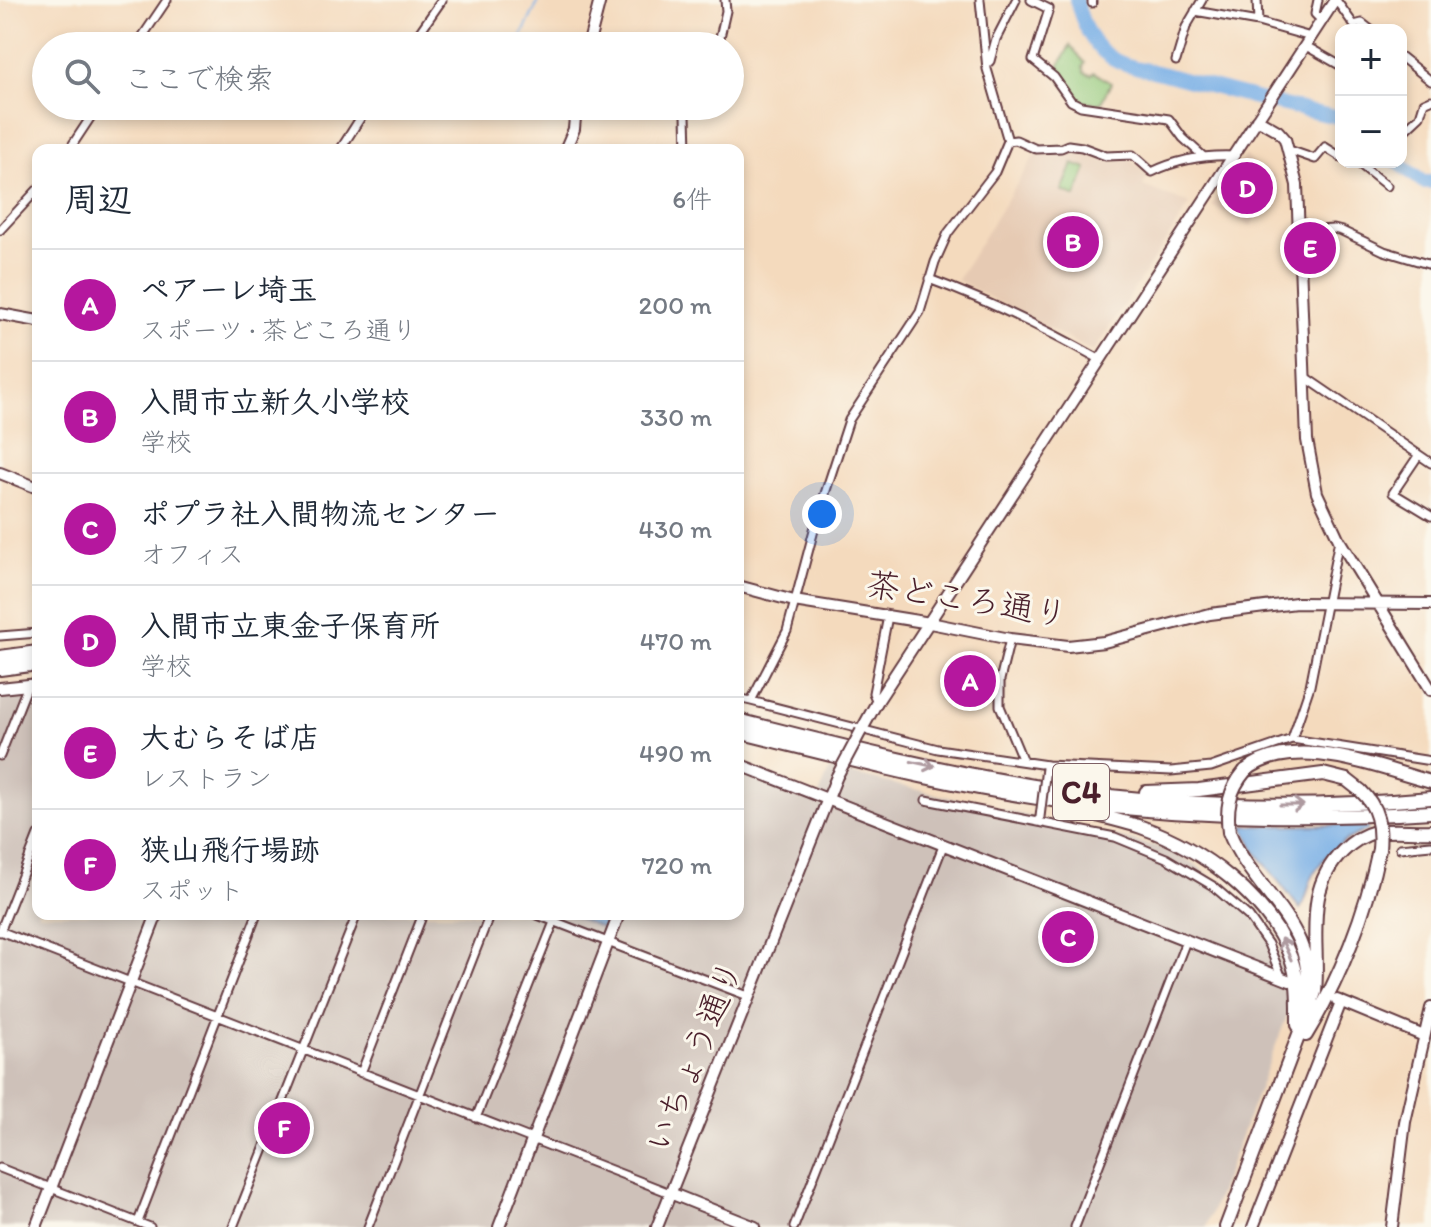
<!DOCTYPE html>
<html lang="ja">
<meta charset="utf-8">
<style>
body{margin:0;font-family:Itim,"Klee One",sans-serif;background:#f6f6f7;color:#1f2937}
.controls{position:absolute;right:24px;top:24px;display:grid;overflow:hidden;border-radius:16px;box-shadow:0 4px 12px #0003}
.controls button{width:72px;height:72px;display:grid;place-items:center;padding:0;border:0;border-bottom:2px solid #e0e1e3;background:#fff;color:#1f2937;font:40px sans-serif}
.you{position:absolute;left:822px;top:514px;width:28px;height:28px;margin:-20px;border:6px solid #fff;border-radius:50%;background:#1a73e8;box-shadow:0 0 0 12px #1a73e833}
.badge{display:grid;place-items:center;width:52px;height:52px;border-radius:50%;background:#b5179e;color:#fff;font-size:26px;font-weight:700}
.pin{position:absolute;translate:-50% -50%;border:4px solid #fff;box-shadow:0 2px 8px #0006}
.list{margin:0;padding:0;list-style:none}
h2{display:flex;justify-content:space-between;align-items:center;height:104px;margin:0;padding:0 32px;font-size:34px}
h2 small{font-size:26px;font-weight:400;color:#747a83}
.list li{display:grid;grid-template-columns:52px 1fr auto;gap:24px;align-items:center;box-sizing:border-box;height:112px;padding:0 32px;border-top:2px solid #e0e1e3}
.list b{display:block;font-size:30px;white-space:nowrap}
.list p{margin:0;font-size:26px;white-space:nowrap;color:#747a83}
.list em{font-size:26px;font-style:normal;color:#747a83}
.icon{flex:none;width:44px;height:44px;fill:none;stroke:currentColor;stroke-width:2;stroke-linecap:round;stroke-linejoin:round}
.map{position:relative;flex:none;width:1431px;height:1227px;overflow:hidden}
.search{position:absolute;background:#fff;box-shadow:0 4px 12px #0003;left:32px;top:32px;width:712px;height:88px;display:flex;align-items:center;gap:20px;box-sizing:border-box;padding:0 28px;border-radius:44px;color:#747a83;font-size:30px}
.panel{position:absolute;background:#fff;box-shadow:0 4px 12px #0003;left:32px;top:144px;width:712px;height:776px;border-radius:16px}
.map>svg:first-child{display:block}
</style>
<div class="map">
<svg width="1431" height="1227" viewBox="0 0 1431 1227">
<rect width="100%" height="100%" fill="#fbf7ec"/>
<filter id="ink" filterUnits="userSpaceOnUse"><feTurbulence type="fractalNoise" baseFrequency=".0125" numOctaves="2"/><feDisplacementMap in="SourceGraphic" scale="16" xChannelSelector="R" yChannelSelector="G"/><feConvolveMatrix kernelMatrix="1 2 1 2 8 2 1 2 1" color-interpolation-filters="sRGB"/></filter>
<filter id="wash" filterUnits="userSpaceOnUse"><feTurbulence type="fractalNoise" baseFrequency=".006" numOctaves="4" result="noise"/><feDisplacementMap in="SourceGraphic" scale="32" xChannelSelector="R" yChannelSelector="G"/><feGaussianBlur stdDeviation="1.8" result="paint"/><feColorMatrix in="noise" values="0 0 0 0 0 0 0 0 0 0 0 0 0 0 0 0 0 1.4 0 .05"/><feComposite in="paint" operator="in"/></filter>
<g filter="url(#wash)">
<rect width="100%" height="100%" fill="#f4dabd"/>
<!-- built -->
<path fill="#e6cab3" d="M1078 149 1102 160 1129 158 1148 176 1143 186 1190 204 1093 352 957 280 1036 153Z
M1245 155 1259 169 1274 175 1267 201 1251 226 1212 206Z"/>
<!-- industrial -->
<path fill="#cec1b9" d="M38 687V914H738V765L817 799 830 769 1160 847 1194 863 1238 899 1266 930 1279 952 1293 994 1292 1003 1206 1227H0V691Z"/>
<!-- green -->
<path fill="#94c97b" stroke="#6f7453" stroke-width="2" d="M1070 45 1085 63 1083 67 1085 73 1091 75 1094 72 1111 83 1101 103C1074 105 1071 93 1056 73Z
M1073 164 1087 169 1076 197 1062 191Z"/>
<!-- water -->
<path fill="#77aee6" stroke="#606688" stroke-width="2" d="M1367 825 1368 830C1343 839 1322 855 1311 880 1307 890 1307 901 1300 909L1256 852 1243 826Z
M568 914H608L602 928Z"/>
<g fill="none" stroke-linecap="round" stroke-linejoin="round">
<!-- stream -->
<path stroke="#77aee6" stroke-width="2" d="M517 46 539 0"/>
<!-- river -->
<path stroke="#77aee6" stroke-width="14" d="M1076 0C1082 22 1090 44 1110 57 1127 68 1149 69 1168 75 1226 91 1283 106 1341 118
M1397 162 1423 182H1431"/>
</g>
</g>
<g filter="url(#ink)">
<g fill="none" stroke-linecap="round" stroke-linejoin="round">
<defs>
<path id="street" d="M1031 0 1049 9 1033 60 1054 77 1071 101 1081 106 1169 119 1183 138 1204 157
M1257 0 1258 22
M1318 0 1315 14 1322 21
M1336 0 1354 25 1362 23 1371 30
M1092 3V0
M1195 11 1258 22 1311 37
M136 46 167 0
M410 46 442 0
M718 46 726 11 725 0
M1306 46 1341 66
M1401 57 1431 81
M1176 61 1186 27 1202 0
M987 64 990 61 996 39 1016 0
M1401 130H1405L1420 116 1424 103 1431 100
M1008 141 1016 140 1036 149 1061 148 1068 145 1082 147 1106 156 1133 155 1152 172C1177 160 1206 155 1233 156
M69 150 98 106
M340 150 368 106
M687 150 686 115 689 106
M1289 150 1315 159 1325 147 1341 157
M1348 162H1352
M1357 162 1387 186
M0 230 38 189
M1300 231 1334 229 1342 231 1384 251 1431 265
M929 279C989 301 1046 329 1101 360
M1305 377 1431 463
M1418 456 1393 493 1431 516
M0 636 38 633
M1010 639 1000 680V706L1023 761
M738 698 751 701 787 631 818 515 849 420 920 312 935 262 948 233 995 172 1008 141 987 69 980 0
M751 701 938 749 1047 765 1171 771 1211 767 1292 739 1431 761
M877 702 873 693 888 616
M1292 739 1310 686 1339 540
M0 756 28 685
M926 800 1115 837 1166 858 1213 886 1249 917 1268 944 1282 978
M1400 848 1431 845
M535 914 748 996
M0 931 670 1193
M0 932 38 835
M361 1073 423 914
M476 1118 554 922
M0 1168 150 1227
M138 1222 257 914
M233 1227 357 914
M368 1227 490 914
M794 1227 943 846
M1075 1227 1186 941"/>
<path id="secondary" d="M588 46 600 0
M1257 119 1278 131 1285 139 1297 185 1307 440 1317 493 1339 540 1431 690
M565 150 574 129 576 106
M0 314 38 321
M0 473 38 488
M738 586 794 601 930 623 1010 639 1068 646 1104 642 1210 614 1296 603 1431 604
M0 688 38 684
M861 731 877 702 1335 0
M738 764 1290 981
M1337 1000 1424 1036
M670 1193 755 1227
M36 1227 157 914
M499 1227 619 914
M657 1227 837 776
M1253 1227 1341 1002
M1392 1227 1405 1122 1431 1008"/>
<path id="highway" d="M0 657 38 652
M0 669 38 664
M738 720C844 747 951 774 1060 790 1183 807 1307 809 1431 798
M738 732C844 758 951 787 1060 801 1183 817 1307 820 1431 812
M1245 771C1293 732 1378 768 1431 782
M1146 792 1199 790 1323 774 1347 780 1361 791
M1075 810C1097 815 1119 820 1141 827 1201 848 1268 897 1291 958 1299 980 1298 1003 1298 1025
M1229 832C1253 893 1323 929 1305 1004
M1306 1035C1340 979 1366 913 1379 849
M1226 1227 1315 992C1320 942 1302 891 1343 851 1351 843 1363 835 1375 832 1392 829 1413 832 1431 831"/>
</defs>
<!-- street casing -->
<use href="#street" stroke="#643b41" stroke-width="11"/>
<!-- secondary casing -->
<use href="#secondary" stroke="#643b41" stroke-width="14"/>
<!-- highway casing -->
<use href="#highway" stroke="#643b41" stroke-width="16"/>
<!-- street -->
<use href="#street" stroke="#fff" stroke-width="7"/>
<!-- secondary -->
<use href="#secondary" stroke="#fff" stroke-width="10"/>
<!-- highway -->
<use href="#highway" stroke="#fff" stroke-width="12"/>
<defs>
<path id="street-bridge" d="M1040 817 1046 768"/>
<path id="secondary-bridge" d="M837 776 861 731"/>
<path id="highway-bridge" d="M1361 791C1378 807 1381 827 1379 849
M1229 832C1226 808 1229 790 1245 771"/>
</defs>
<!-- street-bridge casing -->
<use href="#street-bridge" stroke="#643b41" stroke-width="11" stroke-linecap="butt"/>
<!-- secondary-bridge casing -->
<use href="#secondary-bridge" stroke="#643b41" stroke-width="14" stroke-linecap="butt"/>
<!-- highway-bridge casing -->
<use href="#highway-bridge" stroke="#643b41" stroke-width="16" stroke-linecap="butt"/>
<!-- street-bridge -->
<use href="#street-bridge" stroke="#fff" stroke-width="7"/>
<!-- secondary-bridge -->
<use href="#secondary-bridge" stroke="#fff" stroke-width="10"/>
<!-- highway-bridge -->
<use href="#highway-bridge" stroke="#fff" stroke-width="12"/>
</g>
<!-- one-way arrows -->
<defs><path id="oneway-shaft" d="M-6 0H5M1.5-3L5.5 0L1.5 3" fill="none" stroke-width="1.6" stroke-linecap="round" stroke-linejoin="round" transform="scale(2)"/></defs>
<g stroke="#ae9aa0">
<use href="#oneway-shaft" transform="translate(923 764) rotate(12)"/>
<use href="#oneway-shaft" transform="translate(1292 805)"/>
<use href="#oneway-shaft" transform="translate(1286 949) rotate(-115)"/>
</g>
</g>
<g text-anchor="middle" dominant-baseline="central" stroke-width="6" stroke-linejoin="round" paint-order="stroke">
<!-- shield labels -->
<rect fill="#fbf7ec" stroke="#7f6065" stroke-width="2" x="1053" y="764" width="56" height="56" rx="6"/>
<g font-size="32" font-weight="bold" fill="#4a1f2b">
<text x="1081" y="792">C4</text>
</g>
<!-- street labels -->
<g font-size="34" fill="#4a1f2b" stroke="#fbf7ec">
<text transform="translate(967 599) rotate(9)">茶どころ通り</text>
<text transform="translate(694 1056) rotate(-68)">いちょう通り</text>
</g>
</g>
</svg>
<div class="controls">
<button>+</button>
<button>−</button>
</div>
<div class="you"></div>
<div class="pin badge" style="left:970px;top:681px">A</div>
<div class="pin badge" style="left:1073px;top:242px">B</div>
<div class="pin badge" style="left:1068px;top:937px">C</div>
<div class="pin badge" style="left:1247px;top:188px">D</div>
<div class="pin badge" style="left:1310px;top:248px">E</div>
<div class="pin badge" style="left:284px;top:1128px">F</div>
<div class="search"><svg class="icon" aria-label="search" viewBox="0 0 24 24"><circle cx="10" cy="10" r="6"/><path d="M15 15l6 6"/></svg>ここで検索</div>
<section class="panel">
<h2>周辺<small>6件</small></h2>
<ul class="list">
<li><span class="badge">A</span><div><b>ペアーレ埼玉</b><p>スポーツ · 茶どころ通り</p></div><em>200 m</em></li>
<li><span class="badge">B</span><div><b>入間市立新久小学校</b><p>学校</p></div><em>330 m</em></li>
<li><span class="badge">C</span><div><b>ポプラ社入間物流センター</b><p>オフィス</p></div><em>430 m</em></li>
<li><span class="badge">D</span><div><b>入間市立東金子保育所</b><p>学校</p></div><em>470 m</em></li>
<li><span class="badge">E</span><div><b>大むらそば店</b><p>レストラン</p></div><em>490 m</em></li>
<li><span class="badge">F</span><div><b>狭山飛行場跡</b><p>スポット</p></div><em>720 m</em></li>
</ul>
</section>
</div>
